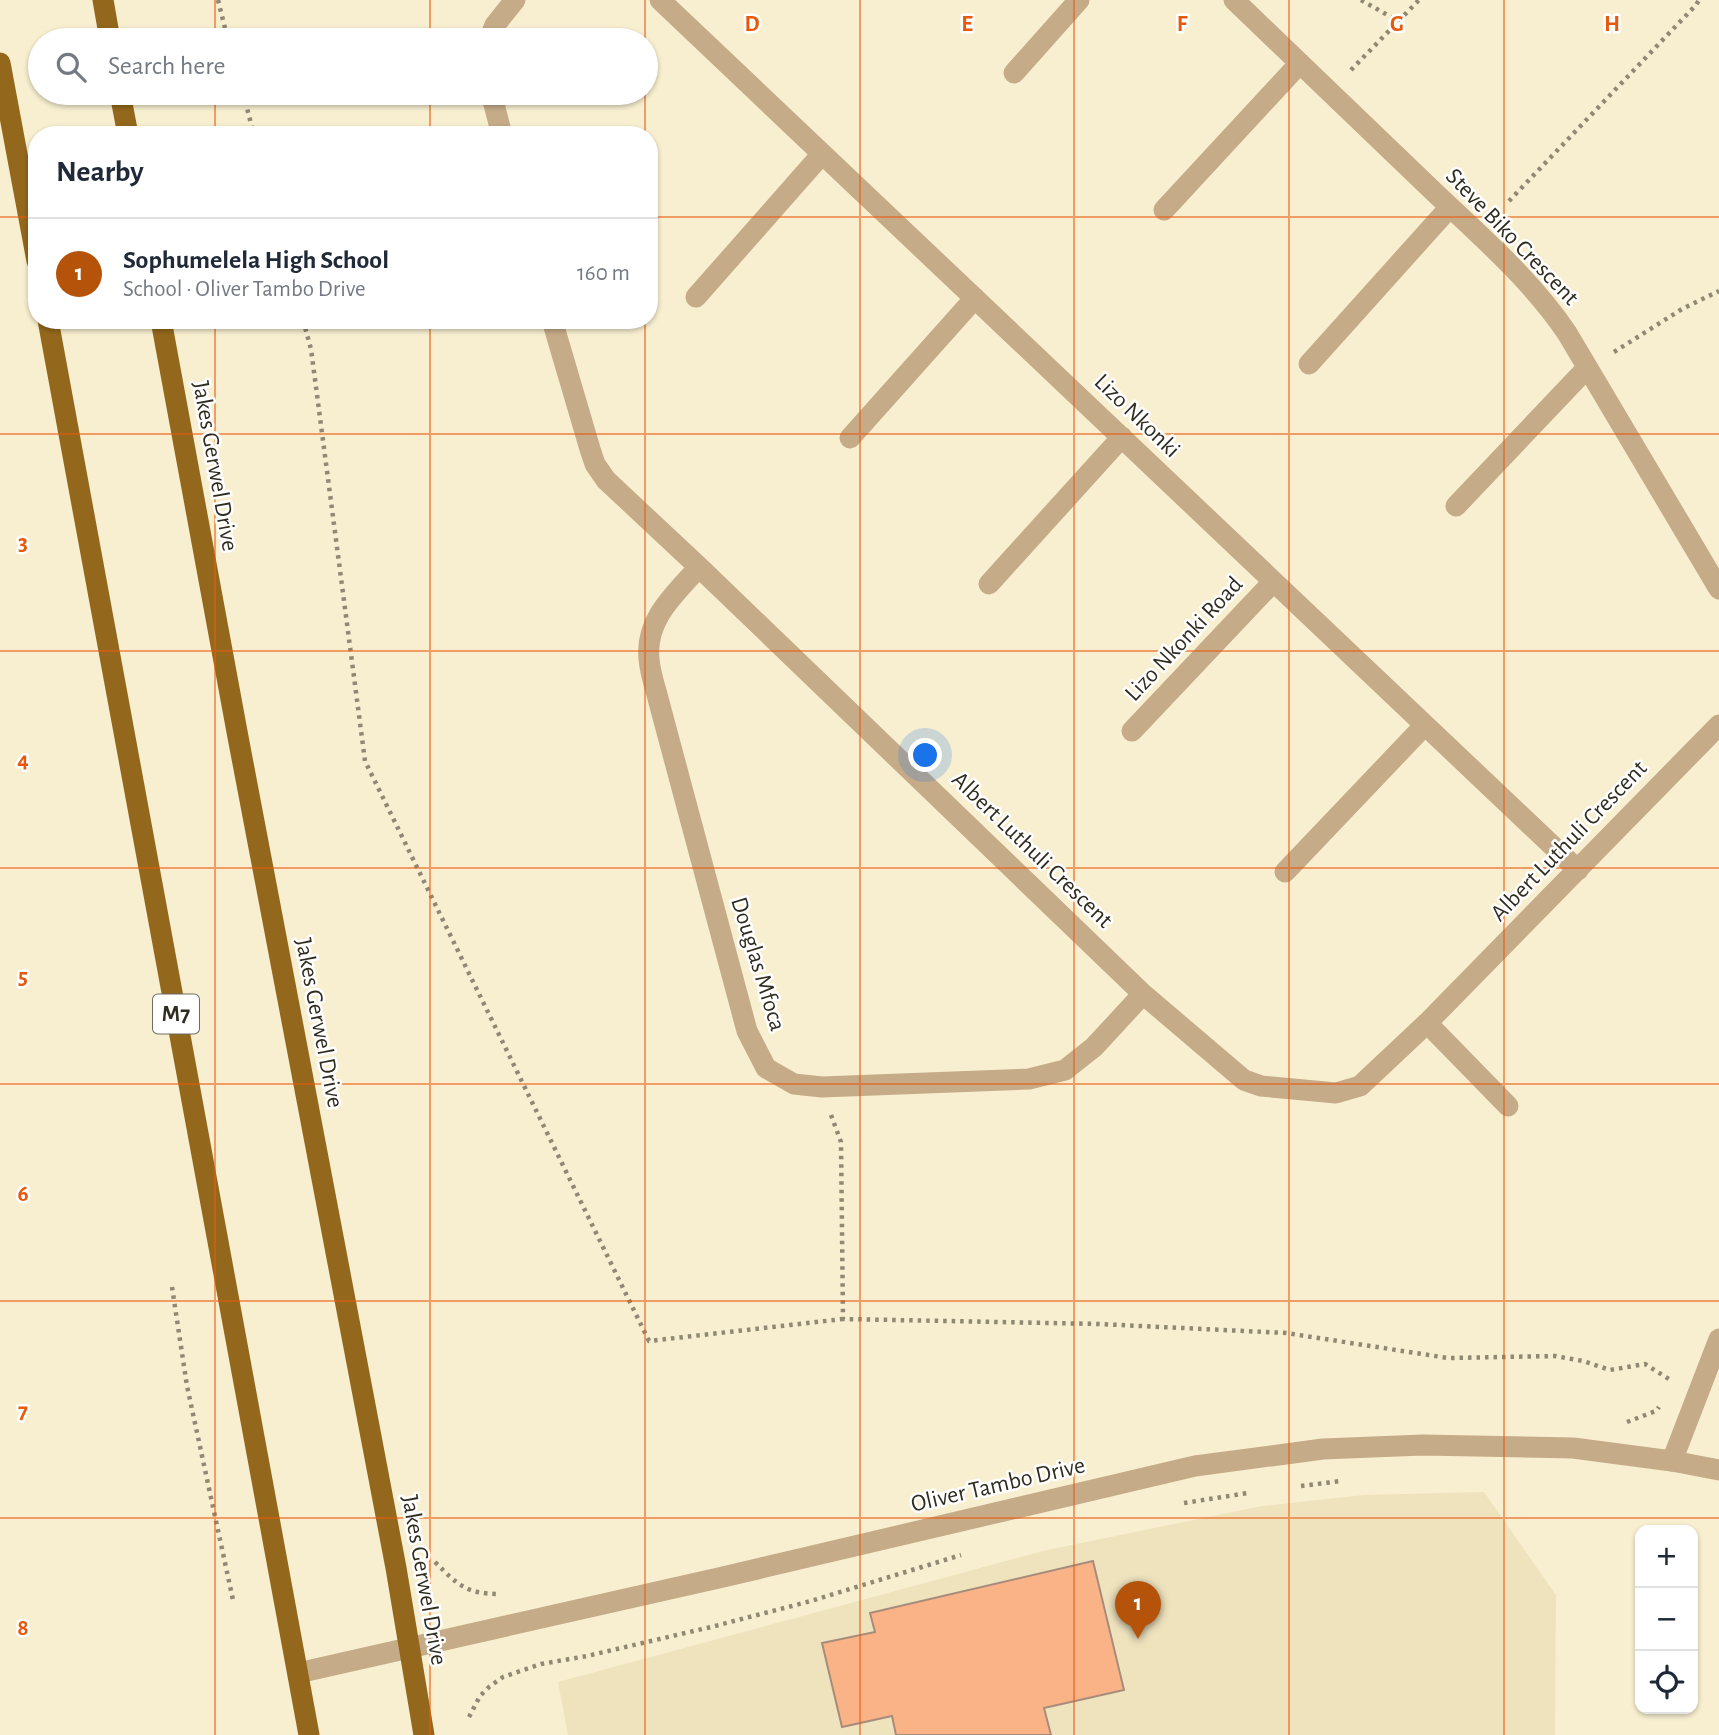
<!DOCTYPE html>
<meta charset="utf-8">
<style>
body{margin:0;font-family:"Alegreya Sans",sans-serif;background:#f2f2f3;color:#1f2937}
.controls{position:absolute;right:21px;bottom:21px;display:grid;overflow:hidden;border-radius:14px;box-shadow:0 2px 5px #0004}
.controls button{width:63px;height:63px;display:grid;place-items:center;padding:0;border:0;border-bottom:2px solid #e0e1e3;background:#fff;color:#1f2937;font:35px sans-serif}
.you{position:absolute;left:926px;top:756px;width:24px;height:24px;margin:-18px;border:5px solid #fff;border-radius:50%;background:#1a73e8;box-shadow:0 0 0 10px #1a73e833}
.badge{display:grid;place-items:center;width:46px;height:46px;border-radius:50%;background:#b45309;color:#fff;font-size:23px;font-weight:700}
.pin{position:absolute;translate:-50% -58px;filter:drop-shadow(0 2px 4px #0008)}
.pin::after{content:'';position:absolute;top:37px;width:24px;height:21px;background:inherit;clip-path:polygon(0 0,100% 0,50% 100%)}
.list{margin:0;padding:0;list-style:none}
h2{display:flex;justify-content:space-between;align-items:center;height:91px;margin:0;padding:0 28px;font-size:30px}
h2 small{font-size:23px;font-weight:400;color:#747a83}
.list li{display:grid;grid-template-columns:46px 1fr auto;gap:21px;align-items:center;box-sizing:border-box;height:112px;padding:0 28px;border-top:2px solid #e0e1e3}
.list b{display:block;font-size:26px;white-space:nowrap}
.list p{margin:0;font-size:23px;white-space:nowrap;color:#747a83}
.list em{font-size:23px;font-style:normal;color:#747a83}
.icon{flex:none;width:38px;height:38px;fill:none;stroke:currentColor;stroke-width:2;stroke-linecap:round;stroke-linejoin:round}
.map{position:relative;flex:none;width:1719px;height:1735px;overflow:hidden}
.search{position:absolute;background:#fff;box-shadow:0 2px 5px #0004;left:28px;top:28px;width:630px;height:77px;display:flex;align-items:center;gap:18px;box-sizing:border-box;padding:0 24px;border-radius:38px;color:#747a83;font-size:26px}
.panel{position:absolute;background:#fff;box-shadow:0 2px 5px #0004;left:28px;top:126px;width:630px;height:203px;border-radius:28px}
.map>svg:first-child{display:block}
</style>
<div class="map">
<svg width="1719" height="1735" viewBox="0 0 1719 1735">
<rect width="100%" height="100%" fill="#f8efd0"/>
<!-- built -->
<path fill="#efe3be" d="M1484 1492 1556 1595 1555 1735H568L558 1682 1047 1550 1262 1506 1364 1495Z"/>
<!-- building -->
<path fill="#f9b387" stroke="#a88c7b" stroke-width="2" d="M1093 1561 1124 1690 1044 1708 1051 1735H896L892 1716 842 1727 822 1643 875 1632 870 1613Z"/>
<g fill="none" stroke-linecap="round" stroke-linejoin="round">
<!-- path -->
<path stroke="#8f8974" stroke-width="4.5" stroke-dasharray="3.5 5" stroke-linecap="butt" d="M218 0 228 40
M1361 0 1398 21
M1351 70 1419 0
M243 93 254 135
M1509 201 1696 5 1699 0
M303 320 311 349 365 761 649 1341 843 1319
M1614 352 1682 309 1719 291
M831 1115 841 1142 843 1319 1099 1324 1286 1333 1448 1358 1555 1356 1583 1361 1610 1370 1645 1364 1672 1381
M172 1287 187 1386 233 1600
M1627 1422 1656 1411 1659 1407
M1301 1486 1341 1481
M1184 1503 1248 1493
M435 1562C458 1585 466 1594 500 1594
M469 1717 480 1696 489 1687 503 1677 541 1664 587 1656 711 1627 811 1601 961 1555"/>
<!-- minor -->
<path stroke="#c5ab88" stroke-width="21" d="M660 0 1578 870
M1234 0C1300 63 1365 126 1431 189 1478 234 1531 279 1567 333L1719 589
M489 40 495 25 515 0
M1014 73 1079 0
M491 93 502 135
M1164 210 1300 63
M696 297 822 154
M552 320 590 449 595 464 606 480 699 567 1143 994 1244 1080 1261 1086 1336 1093 1360 1086 1427 1023 1719 725
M1309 364 1450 207
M850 438 975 298
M1456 506 1587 368
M699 567C675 594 645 619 649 659 650 670 653 681 656 691L747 1031 766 1068 794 1084 822 1087 1029 1079 1065 1070 1094 1047 1143 994
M989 584 1122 437
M1132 731 1273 582
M1285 872 1424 726
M1427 1023 1508 1106
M1672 1461 1719 1339"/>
<!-- tertiary -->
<path stroke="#c5ab88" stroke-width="21" d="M298 1673 723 1577 1195 1466 1323 1449 1423 1445 1573 1448 1672 1461 1719 1470"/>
<!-- trunk -->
<path stroke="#94681c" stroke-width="21" d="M103 0 110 40
M0 63 37 261
M120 93 128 135
M48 320 309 1735
M161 320 238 737 396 1568 424 1735"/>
</g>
<!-- grid -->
<path fill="none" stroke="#e8590c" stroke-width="2" stroke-opacity="0.55" d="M215 0V40M430 0V40M645 0V40M860 0V1735M1074 0V1735M1289 0V1735M1504 0V1735M215 93V135M430 93V135M645 93V135M0 217H37M649 217H1719M215 320V1735M430 320V1735M645 320V1735M0 434H1719M0 651H1719M0 868H1719M0 1084H1719M0 1301H1719M0 1518H1719"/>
<g text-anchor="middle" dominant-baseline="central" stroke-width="5" stroke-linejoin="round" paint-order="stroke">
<!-- shield labels -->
<rect fill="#fff" stroke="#6e6b63" stroke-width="2" x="153" y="994.5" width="46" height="39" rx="5"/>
<g font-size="23" font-weight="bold" fill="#302c20">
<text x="176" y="1014">M7</text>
</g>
<!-- street labels -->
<g font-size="24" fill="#302c20" stroke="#fff">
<text transform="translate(1512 237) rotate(46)">Steve Biko Crescent</text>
<text transform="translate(1137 416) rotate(44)">Lizo Nkonki</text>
<text transform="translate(215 466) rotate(80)">Jakes Gerwel Drive</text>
<text transform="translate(1184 639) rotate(-47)">Lizo Nkonki Road</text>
<text transform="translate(1569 841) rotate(-46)">Albert Luthuli Crescent</text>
<text transform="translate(1032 850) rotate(44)">Albert Luthuli Crescent</text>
<text transform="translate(758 964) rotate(73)">Douglas Mfoca</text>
<text transform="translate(319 1023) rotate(79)">Jakes Gerwel Drive</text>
<text transform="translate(998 1485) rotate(-13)">Oliver Tambo Drive</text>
<text transform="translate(424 1580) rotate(80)">Jakes Gerwel Drive</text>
</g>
</g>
<g font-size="23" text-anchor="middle" font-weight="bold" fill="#e8590c" stroke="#fff" stroke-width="5" stroke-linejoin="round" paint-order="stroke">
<text x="752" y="31">D</text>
<text x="967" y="31">E</text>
<text x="1182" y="31">F</text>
<text x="1397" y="31">G</text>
<text x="1612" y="31">H</text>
<text x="23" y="550">3</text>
<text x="23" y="767">4</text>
<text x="23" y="984">5</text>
<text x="23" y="1201">6</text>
<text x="23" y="1418">7</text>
<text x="23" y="1635">8</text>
</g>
</svg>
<div class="controls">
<button>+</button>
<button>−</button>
<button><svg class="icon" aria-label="locate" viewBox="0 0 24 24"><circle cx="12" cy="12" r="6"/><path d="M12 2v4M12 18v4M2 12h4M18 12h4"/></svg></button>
</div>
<div class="you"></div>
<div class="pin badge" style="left:1138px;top:1639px">1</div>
<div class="search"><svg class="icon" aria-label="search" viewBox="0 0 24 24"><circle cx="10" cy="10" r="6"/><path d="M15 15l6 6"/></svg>Search here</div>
<section class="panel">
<h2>Nearby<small></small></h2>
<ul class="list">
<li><span class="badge">1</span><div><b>Sophumelela High School</b><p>School · Oliver Tambo Drive</p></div><em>160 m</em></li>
</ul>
</section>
</div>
